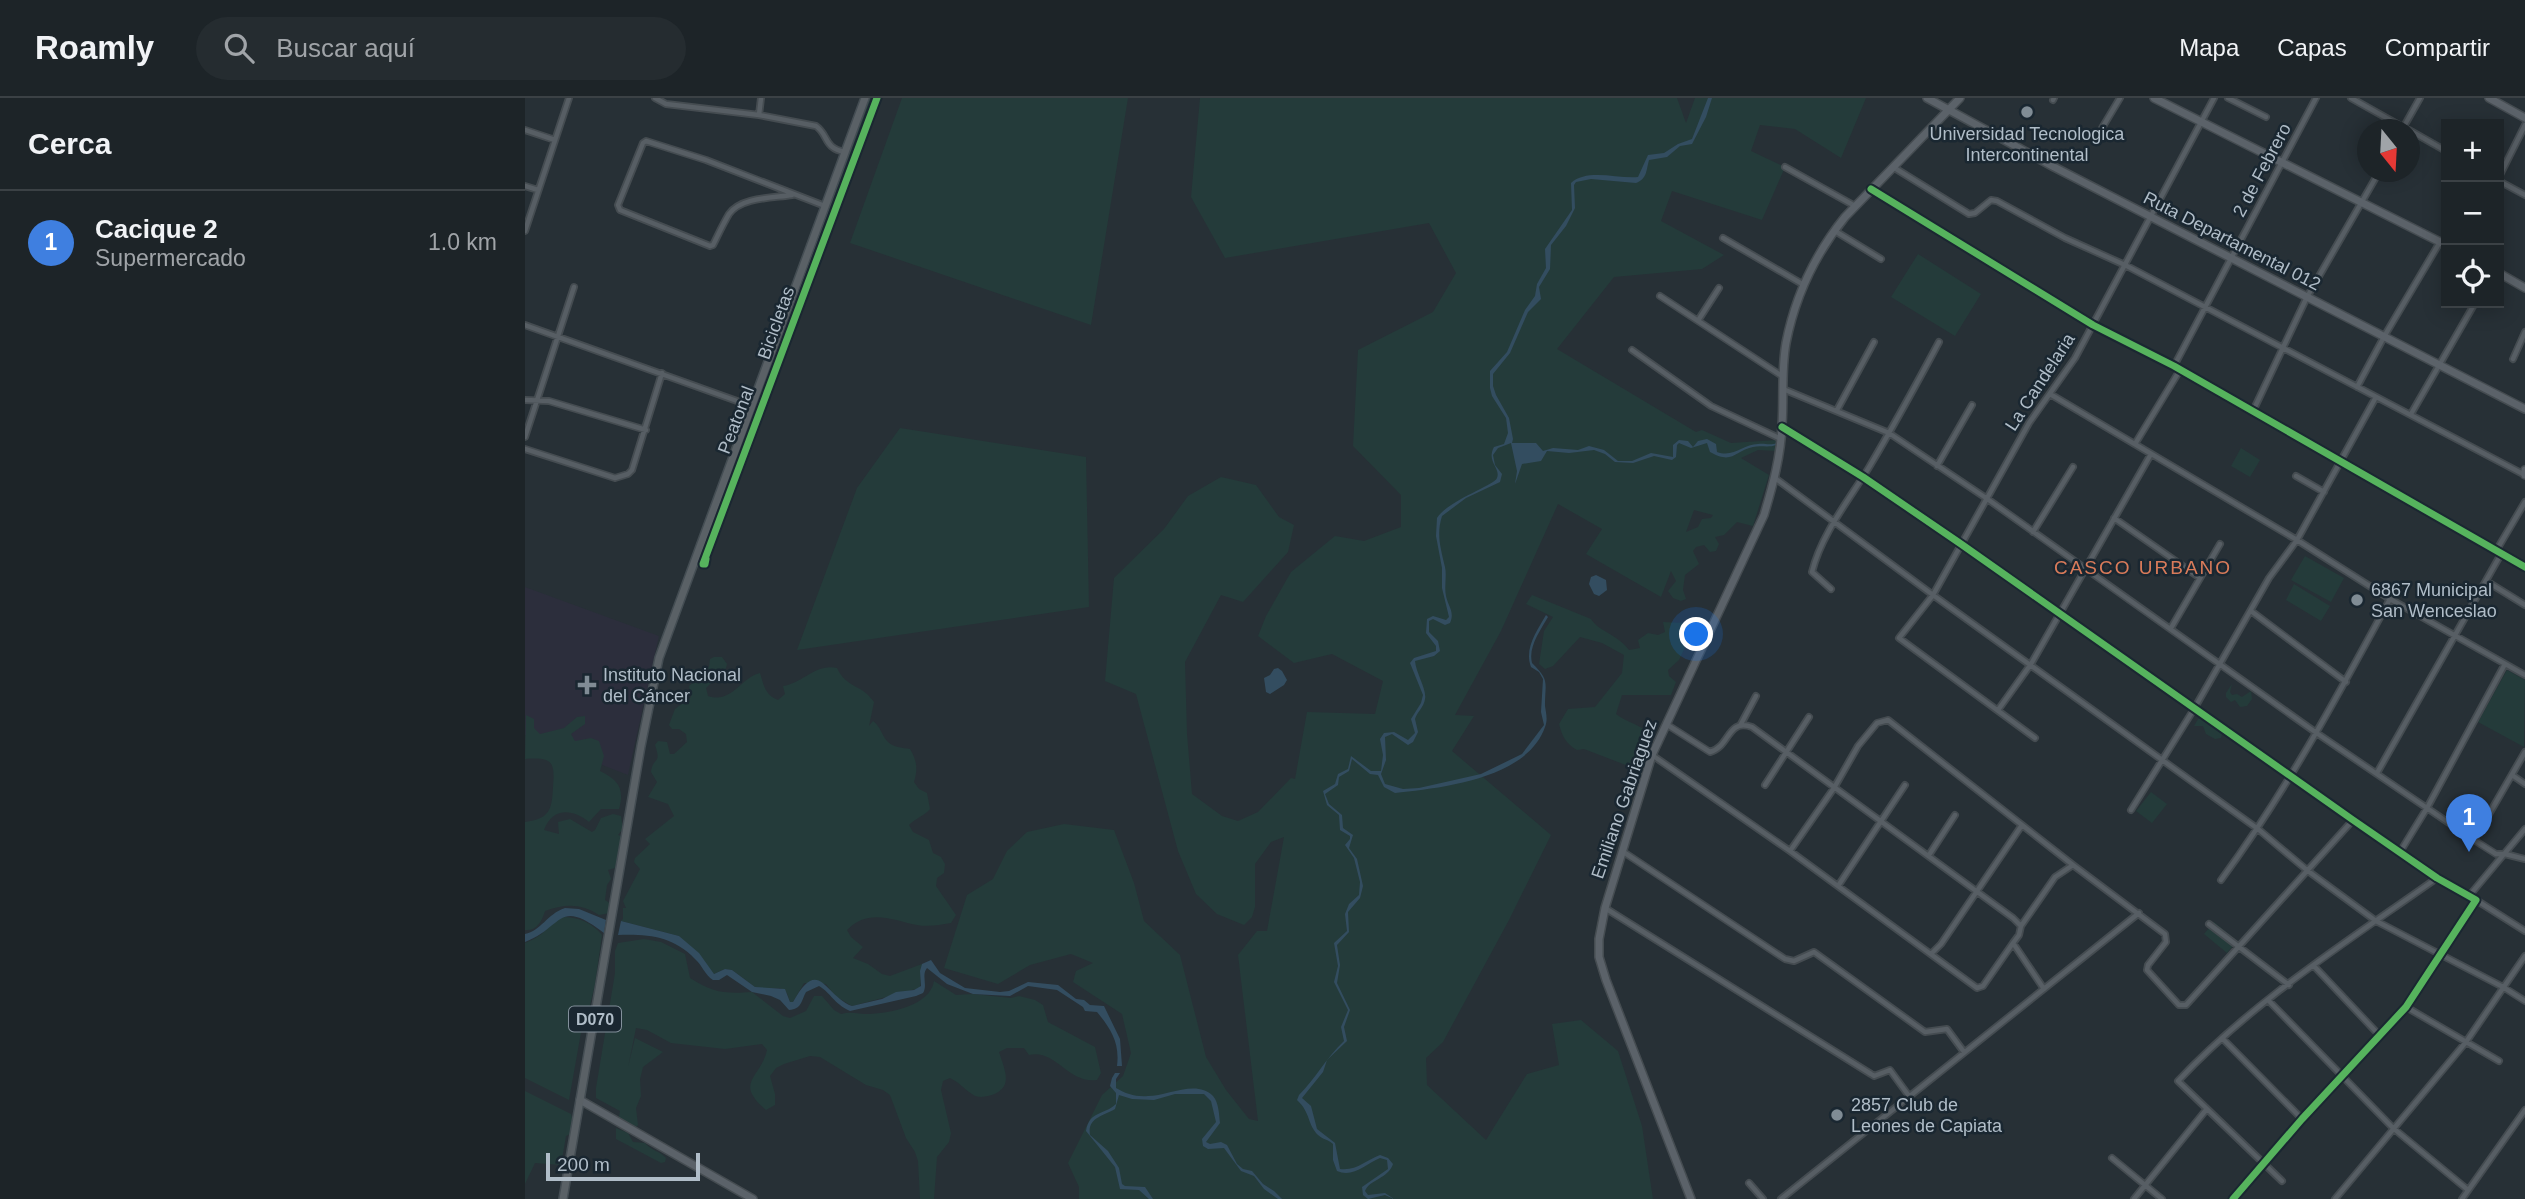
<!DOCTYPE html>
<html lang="es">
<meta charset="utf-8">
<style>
body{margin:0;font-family:Helvetica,sans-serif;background:#252c30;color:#f1f3f6}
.controls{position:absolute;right:21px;top:21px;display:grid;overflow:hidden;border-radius:0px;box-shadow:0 4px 18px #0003}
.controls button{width:63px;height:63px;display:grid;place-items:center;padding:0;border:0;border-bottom:2px solid #3b4145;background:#1d2428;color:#f1f3f6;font:35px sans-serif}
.compass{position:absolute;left:1832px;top:21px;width:63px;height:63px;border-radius:50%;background:#1d2428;box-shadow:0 4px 18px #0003;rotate:162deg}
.scale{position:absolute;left:21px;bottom:18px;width:154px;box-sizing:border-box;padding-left:7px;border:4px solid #b0bdc8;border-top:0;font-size:19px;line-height:24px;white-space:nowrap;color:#b0bdc8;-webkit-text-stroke:5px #1a2731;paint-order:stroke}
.you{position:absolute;left:1172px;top:537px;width:24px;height:24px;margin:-18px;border:5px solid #fff;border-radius:50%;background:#1a73e8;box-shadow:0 0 0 10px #1a73e833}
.badge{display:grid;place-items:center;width:46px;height:46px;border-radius:50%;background:#db2777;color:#fff;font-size:23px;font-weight:700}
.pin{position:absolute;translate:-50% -58px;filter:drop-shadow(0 2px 4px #0008)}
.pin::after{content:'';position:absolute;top:37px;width:24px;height:21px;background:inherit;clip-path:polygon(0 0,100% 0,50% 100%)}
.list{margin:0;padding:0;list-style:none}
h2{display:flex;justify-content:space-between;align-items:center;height:91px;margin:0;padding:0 28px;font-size:30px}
h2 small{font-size:23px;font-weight:400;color:#a0a4a8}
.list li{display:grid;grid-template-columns:46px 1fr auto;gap:21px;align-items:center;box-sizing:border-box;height:105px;padding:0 28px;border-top:2px solid #3b4145}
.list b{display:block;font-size:26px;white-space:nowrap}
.list p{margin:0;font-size:23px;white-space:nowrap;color:#a0a4a8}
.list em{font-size:23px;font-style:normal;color:#a0a4a8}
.icon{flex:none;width:38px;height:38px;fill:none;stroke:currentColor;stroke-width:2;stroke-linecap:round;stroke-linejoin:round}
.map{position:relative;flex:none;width:2000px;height:1101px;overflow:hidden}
header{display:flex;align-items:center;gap:42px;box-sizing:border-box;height:98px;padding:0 35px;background:#1d2428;border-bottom:2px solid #3b4145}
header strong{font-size:33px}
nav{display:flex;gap:38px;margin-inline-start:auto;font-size:24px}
.search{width:490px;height:63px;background:#252c30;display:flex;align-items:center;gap:18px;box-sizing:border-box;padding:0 24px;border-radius:38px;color:#a0a4a8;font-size:26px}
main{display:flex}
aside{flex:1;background:#1d2428}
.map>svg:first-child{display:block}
</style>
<header>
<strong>Roamly</strong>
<div class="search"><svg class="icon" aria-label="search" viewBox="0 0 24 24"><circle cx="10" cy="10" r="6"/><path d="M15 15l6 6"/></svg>Buscar aquí</div>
<nav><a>Mapa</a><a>Capas</a><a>Compartir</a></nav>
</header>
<main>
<aside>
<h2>Cerca<small></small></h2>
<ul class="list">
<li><span class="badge" style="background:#3f7fe0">1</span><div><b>Cacique 2</b><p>Supermercado</p></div><em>1.0 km</em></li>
</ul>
</aside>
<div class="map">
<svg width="2000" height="1101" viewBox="0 0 2000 1101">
<rect width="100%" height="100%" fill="#273036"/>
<!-- medical -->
<path fill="#2c2e3c" d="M0 489 134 538 103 677 0 637Z"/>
<!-- green -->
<path fill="#243b3a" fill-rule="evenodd" d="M344 0H347L174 463 172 462Z
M377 0H603L566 227 325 145Z
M675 0H1152L1161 25 1170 0H1341L1316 60 1270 31 1235 27 1226 53 1260 69 1237 122 1147 93 1136 123 1199 157 1177 171 1089 179 1032 251 1171 334 1177 332 1206 345 1252 342 1251 353 1233 352 1216 360 1244 377 1228 428 1212 424 1199 437 1190 439 1194 446 1191 453 1185 454 1179 447 1171 449 1168 453 1174 466 1160 477 1158 492 1161 501 1156 503 1148 500 1143 493 1151 483 1146 473 1136 499 1061 456 1077 431 1033 406 976 533 930 617 949 618 927 653 1026 737 984 822 918 944 901 960 902 987 961 1042 1002 976 1034 967 1027 926 1056 922 1093 953 1117 1028 1128 1101H554V1089L543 1065 577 997 598 978 606 955 597 916 548 884 551 873 568 865 546 856 505 867 473 886 419 870 442 797 468 781 482 753 502 734 539 726 589 732 609 785 619 823 655 857 681 959 701 992 724 1021 733 1023 713 857 732 833H742L759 739 746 744 730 766V809L727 819 719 827 692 816 671 796 653 753 611 596 580 583 589 480 639 431 663 398 696 379 731 387 754 419 769 427 763 454 718 504 696 497 660 564 662 636 667 696 697 718 713 723 733 714 766 680 770 681 782 614 850 616 858 583 807 556 769 565 733 538 741 518 766 474 810 438 839 443 876 429V397L828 348 833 252 908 214 931 175 904 125 700 160 666 99ZM1169 412 1188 417 1186 420 1177 421 1173 429 1161 434Z
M1393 156 1456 196 1430 238 1366 199Z
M375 330 561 359 564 509 272 552 332 390Z
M1716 350 1735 362 1725 379 1706 368Z
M1780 458 1819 480 1806 504 1766 482Z
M1769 486 1805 508 1796 523 1761 502Z
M1007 497 1066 521C1074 534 1091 535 1104 552L1115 550 1113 542 1123 535 1133 537 1140 534 1138 524 1160 525 1165 539 1154 562 1143 572 1144 578 1151 584 1146 597H1097L1091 616C1102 625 1116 626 1125 637L1118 659 1106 669 1059 651 1052 652C1041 646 1037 638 1034 626L1043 611 1070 609 1097 575 1099 557 1077 545 1055 539 1028 568 1020 571 1014 566 1019 533 1028 519 1001 506Z
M189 559H197L202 566 201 570 181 590 183 598C207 606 215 580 235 575 239 588 240 597 253 602L260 596 258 588C278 585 291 565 312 570 322 591 337 586 349 604L344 628 348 623C356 629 356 636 362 643 367 649 378 650 385 651 392 663 393 671 389 684L394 691 402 695 405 711C399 718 391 720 384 727L388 734 404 742 408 755 416 759 420 766 419 775 412 780 411 788 431 817 426 825C414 827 404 829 392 827 367 822 343 810 322 832L326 839 338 849 328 860 343 866 357 876 365 878 397 866 395 890 327 908 310 898 301 886 279 885 268 904H265L262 895 255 890 240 891 230 889 207 872 200 871 189 876 154 838 96 823 98 821V810H101L98 803 115 771 109 764 110 760 125 746 120 741 149 718 143 706 123 699 132 684 126 674C128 658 137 667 130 647L133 643 142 644 145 656H149L162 644 161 636 154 631H147L144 627 150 611 166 599 164 588 176 578 163 575V571L176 572 184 569 185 561Z
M1982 572 2000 582 1999 649 1953 624Z
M1707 586 1705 594 1707 597 1712 596 1717 599 1726 593 1727 601 1722 608 1715 609 1710 602 1706 604 1701 599V595Z
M1 617 9 621V630L15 636 39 630 52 619 60 618V626L46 636 50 643 66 640 74 643 79 658 75 673C93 682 100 690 94 711H76L64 724C47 710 27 710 19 732L34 736 33 724 45 721 67 734 70 732 76 720 88 716 96 718 98 731 93 737 96 738C98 750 92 759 90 770L83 772 86 781 82 787 80 802 86 806 85 815 74 817C56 805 39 806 20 813 17 823 12 833 0 832V724C25 721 27 711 28 689 30 664 28 659 0 661Z
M1680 620 1688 628 1698 631 1696 640 1690 641 1681 636 1678 628H1669L1673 621Z
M1626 694 1642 706 1627 725 1611 713Z
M38 819C54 819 67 825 77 837L70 886 64 912H60L44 1002 0 980V845C21 837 21 828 38 819Z
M1689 824 1712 843 1702 855 1679 836Z
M119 841 136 844 160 856 165 880C189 895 200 896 227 894L258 918 265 920 281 913 289 898H297L309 912 316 916C326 913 333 916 344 916 365 915 405 908 409 883L431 897 448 896 486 900 494 898 510 902 518 907 523 924 570 949 576 975 572 982C543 986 531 951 504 957L499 950H482L474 954C480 973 490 991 463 998 458 999 452 1000 447 996 439 991 434 984 425 980L418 983 416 992 426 1035 424 1044 412 1059 409 1101H395L393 1063 390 1054 381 1040 365 997 358 992 341 987 295 959 285 958 259 966 251 970 245 978 250 996V1007L241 1012C208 984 236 980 242 952L237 946 200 951 146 945 122 932 111 930 103 969 110 940 138 954 118 969 115 981 116 998 111 1010 113 1027 110 1030 93 1024 95 1013 71 1000V990L90 875V853L93 845Z
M0 993 46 1016 48 1023 45 1036 41 1038 36 1067 10 1065 0 1086Z
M91 1030 103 1035 108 1044 120 1045C127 1053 135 1053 141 1060L140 1064 136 1065 91 1041Z"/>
<!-- water -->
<path fill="#334d60" d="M1183 0H1187L1181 19 1167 46 1155 48 1142 59 1124 62C1121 73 1122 81 1111 85L1066 81 1051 84 1049 87 1050 110 1041 128 1026 147 1025 171 1014 189 1016 201 1003 214 985 255 968 276V288L971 297 984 320 988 341 987 345H1011L1018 353 1028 350 1053 352 1064 348 1079 352 1093 363H1107L1126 355 1148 359V347L1154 342 1163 343 1168 349 1173 343 1182 341 1191 346 1192 354C1209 360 1218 346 1233 346 1241 345 1244 348 1252 345L1251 347C1243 350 1236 347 1228 349 1209 353 1208 367 1185 354L1182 345 1166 350 1154 345 1152 347 1151 359 1147 362 1129 358 1108 365 1090 364 1080 356 1069 352 1044 355 1022 353 1016 363 997 366 990 386 992 373 986 345 973 350 968 357 970 367 977 376 975 384 941 400 917 418C911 437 916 451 920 469 922 478 919 488 921 498 923 508 930 514 925 525L920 527 908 521 904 523V534L913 543 915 553 909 558 890 563C891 575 902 592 900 601 899 609 892 614 890 621L893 634 888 644 883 647 867 636 860 639 861 662 856 676 860 686 878 691 894 690 956 676 997 656 1019 627 1016 614 1018 581 1014 574 1006 569C999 550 1012 533 1021 517L1023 519C1015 533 1003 549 1007 565 1025 583 1020 583 1020 608 1021 615 1023 622 1020 629 1002 681 916 690 870 695L859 689 853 677 845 676 827 661 824 673 814 679 813 687 800 696 804 706 817 717 818 730 828 737 824 750 832 761 838 788 835 800 823 814 824 834 812 847 815 867 812 885 825 912 819 929 822 943 802 962 798 974 777 1000 786 1008 792 1031 810 1045 815 1071C832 1073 841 1062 855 1057L863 1060 868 1066C863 1081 845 1081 840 1093L843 1097 860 1095 869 1101 860 1097 843 1101 838 1097 837 1089 863 1071 862 1062 855 1060C841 1066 828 1080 812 1073L808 1062V1046C803 1041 798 1042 793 1037 782 1026 786 1015 772 1002L774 997C791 980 801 960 819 943L816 929 823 912 809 884 813 868 809 845 822 833 820 816 824 806 834 797 835 784 829 760 820 747 825 741V738L815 732 814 717 802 707 798 693 810 686 813 676 823 671 826 658 846 673H856L858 657 855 641 859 635 869 634 883 642 890 635 886 621 896 605 898 597 885 565 889 560 911 553V548L901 535 902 521 908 518 921 522 924 519 917 490V470L911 438 912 420C922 403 970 387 972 380 976 370 961 364 969 349L979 346 983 335 981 320 967 298 965 290V273L982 254 1000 212 1010 198 1012 186 1021 170 1020 151 1047 112 1046 85C1062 70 1093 81 1113 79L1123 57 1139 55 1153 46 1167 41Z
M1071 477 1081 482 1082 492 1074 498 1069 496 1064 486 1066 479Z
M753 570 757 573 762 582 759 587 745 596 741 594 739 580 745 577 749 571Z
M40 810 54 811 81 822 79 835C32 799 39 829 0 844V836C16 833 22 816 40 810Z
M96 823 154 838 174 855 189 876 200 871 207 872 230 889 260 891 265 904H268C294 857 299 897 327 908L357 901 371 894 389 892 396 888 395 873 397 866 406 862 415 875 440 890 475 894 484 893 503 884 533 887 551 901 559 902 565 907 579 908 595 941 597 968H592C595 945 586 931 572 914L560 913 558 909 532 892 503 888 485 898 448 896 422 886 402 870C396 877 403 887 398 895L391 898 325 913C308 905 307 896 294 888L281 894C276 903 277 911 264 912L255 902 246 898 227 894 202 877 194 882H188C180 877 177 867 170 861 148 838 123 836 93 837Z
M590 975H595L591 981V990C601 996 611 999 623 998 642 998 672 981 688 998 694 1005 694 1017 695 1025L681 1044 685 1046 696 1044 702 1047 712 1066 718 1071 727 1073 738 1086 749 1093 757 1101H753L739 1091 729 1078 716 1073 699 1050 683 1051 678 1048 677 1041 691 1024 686 1003 679 996H650L629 1002 607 1001 594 997 590 1011C578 1018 562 1020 565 1037L583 1053 594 1070 597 1086 600 1088 620 1089 628 1101H624L614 1092 595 1091 590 1069 561 1033C565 1012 578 1018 591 1006V995L585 988 587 980Z"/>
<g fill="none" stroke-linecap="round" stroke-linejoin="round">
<defs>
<path id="street" d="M130 0 141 6 234 17 291 28C304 37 298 50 320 54
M1703 0 1741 19
M1826 0 1883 32
M1528 2 1529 0
M234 17 236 0
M1577 30 1595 0
M1878 30 1895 0
M0 32 30 42
M1884 32 1921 53
M1260 69 1330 108
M1368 69 1444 116 1450 115 1466 102 1472 103 1540 140 1600 167 1998 376
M1974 79 2000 27
M1974 83 2000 97
M0 88 13 92
M1347 92 1568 227 1649 268 2000 469
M267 97C248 100 216 99 204 116 198 126 193 137 188 147L185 148 95 112 93 107 118 45 121 43 181 62 300 108
M0 133 44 0
M1310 133 1356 161
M1198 140 1279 187
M1135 198 1257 278
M1174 221 1194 190
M0 227 226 308
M1107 252 1186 308 1256 341
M1988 261 2000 234
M1649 268 1791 0
M1832 289 1860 237 1915 144
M1258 291 1364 335 1461 400 1793 636 1949 742 1971 756H1980L2000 761
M1525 296 1772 442 1865 501 2000 577
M0 302 24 303 121 332
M1312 312 1349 244
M1728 313 1782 199 1854 74
M1886 316 1950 205
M1257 329 1338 379 1436 446 1828 722 1912 780 1951 802 1881 909 1777 1021 1708 1101
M0 339 49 189
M1610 346 1655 272
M0 351 90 380 103 376 107 372 137 275
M1412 368 1447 307
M1771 378 1799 394
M1250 380 1408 497 1733 731 1783 773 1851 823 1978 889 2000 903
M1589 420 1675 480
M1508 434 1548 369
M1971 453 2000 404
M1961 483 2000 507
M1306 491 1287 474C1296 437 1323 403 1343 371 1368 329 1391 287 1414 244
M1726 513 1821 584
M1646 530 1695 446
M1473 612 1506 566 1626 356
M1141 626 1185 654C1205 649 1202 620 1227 629L1488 820 1496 828 1494 837 1488 845 1519 891
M1216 626 1231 598
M1510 640 1374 540 1408 497 1504 325 1550 260 1689 0
M1127 657 1265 753 1452 890 1458 888 1488 845
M1852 675 1976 456
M1987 677 2000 686
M1240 687 1284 619
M1606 712 1669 611 1744 480 1772 442 1851 299
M1949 742 2000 654
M1097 753 1260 861 1269 863 1289 854 1400 934 1422 931 1439 954
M1265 753 1309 690 1333 648 1352 625 1363 622 1548 767
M1875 754 1902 710 1980 566
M1404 757 1430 717
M1696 782C1762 692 1812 599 1865 501
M1313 788 1380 687
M1944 798 2000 731
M1951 802 2000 833
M1080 810 1346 976 1349 978 1365 972 1384 998
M1684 826 1764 887
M1496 828 1530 779 1548 767 1640 836 1641 844 1623 867 1622 872 1654 907H1661L1828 722
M1406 856 1416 846 1497 727
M1789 868 1855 938
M1744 903 1868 1030 1943 1092
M1881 909 1974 963
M1697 940 1777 1021
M1587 1060 1637 1101
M1757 1083 1653 983C1728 903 1823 843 1912 780
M1224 1085 1238 1101
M1256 1101 1614 815
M1609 1101 1681 1012
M1810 1101 1941 944 2000 858
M1937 1101 2000 1012"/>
<path id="secondary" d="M1402 0 1529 69 2000 311
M1629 0 1921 147
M1964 0 2000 20
M1974 175 2000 190
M2000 372V377
M55 1002 228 1101
M1166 1101 1081 882 1074 859V841L1080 810 1127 657 1239 417C1248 387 1256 357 1257 327 1259 299 1256 273 1261 245 1270 199 1291 155 1320 119L1435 0"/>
<path id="primary" d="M38 1101 116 648 134 560 340 0"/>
</defs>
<!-- street casing -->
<use href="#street" stroke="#454c51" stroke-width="8"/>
<!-- secondary casing -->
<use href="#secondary" stroke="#454c51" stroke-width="10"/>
<!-- primary casing -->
<use href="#primary" stroke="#444d53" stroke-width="10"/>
<!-- street -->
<use href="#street" stroke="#575e64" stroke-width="4.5"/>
<!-- secondary -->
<use href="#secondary" stroke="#5b6269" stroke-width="7"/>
<!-- primary -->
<use href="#primary" stroke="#5a6166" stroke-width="7"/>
<defs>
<path id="cycleway" d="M1346 91 1568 227 1649 268 2000 469
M1257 329 1338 379 1436 446 1828 722 1912 780 1951 802 1881 909 1777 1021 1708 1101
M181 461 180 466H178L352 0"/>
</defs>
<!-- cycleway casing -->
<use href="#cycleway" stroke="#1a2731" stroke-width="11"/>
<!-- cycleway -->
<use href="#cycleway" stroke="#56b35d" stroke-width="7"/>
</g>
<!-- markers -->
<g fill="#808c95" stroke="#1a2731" stroke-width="2.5">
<circle cx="1502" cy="14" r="7"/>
<circle cx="1832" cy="502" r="7"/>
<path d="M58.5 576.5h7v7h7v7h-7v7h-7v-7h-7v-7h7z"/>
<circle cx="1312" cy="1017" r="7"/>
</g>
<g text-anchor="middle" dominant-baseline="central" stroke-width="5" stroke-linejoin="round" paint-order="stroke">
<!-- shield labels -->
<rect fill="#1a2731" stroke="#83909b" stroke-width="2" x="44" y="908.5" width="52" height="25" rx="5"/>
<g font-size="16" font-weight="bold" fill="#b0bdc8">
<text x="70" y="921">D070</text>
</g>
<!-- poi labels -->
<g font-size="18" fill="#b0bdc8" stroke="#1a2731" text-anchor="start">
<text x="1502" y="36" text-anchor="middle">Universidad Tecnologica<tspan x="1502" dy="21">Intercontinental</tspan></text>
<text x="1846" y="492">6867 Municipal<tspan x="1846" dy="21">San Wenceslao</tspan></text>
<text x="78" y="577">Instituto Nacional<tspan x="78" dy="21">del Cáncer</tspan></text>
<text x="1326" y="1007">2857 Club de<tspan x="1326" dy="21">Leones de Capiata</tspan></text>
</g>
<!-- street labels -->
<g font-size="18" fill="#b0bdc8" stroke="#1a2731">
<text transform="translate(1737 72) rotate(-62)">2 de Febrero</text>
<text transform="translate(1707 143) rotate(27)">Ruta Departamental 012</text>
<text transform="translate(251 225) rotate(-70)">Bicicletas</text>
<text transform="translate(1515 284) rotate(-57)">La Candelaria</text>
<text transform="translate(211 322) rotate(-69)">Peatonal</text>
<text transform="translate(1099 701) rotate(-71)">Emiliano Gabriaguez</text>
</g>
<!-- neighbourhood labels -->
<g font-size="19" letter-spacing="2" fill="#d97b5a" stroke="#1a2731">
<text x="1618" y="469">CASCO URBANO</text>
</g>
</g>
</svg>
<div class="controls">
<button>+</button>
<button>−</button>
<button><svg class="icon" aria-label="locate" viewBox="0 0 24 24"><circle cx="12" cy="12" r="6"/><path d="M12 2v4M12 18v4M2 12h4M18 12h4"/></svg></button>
</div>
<svg class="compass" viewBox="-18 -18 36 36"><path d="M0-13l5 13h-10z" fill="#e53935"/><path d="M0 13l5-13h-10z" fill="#a0a4a8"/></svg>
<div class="scale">200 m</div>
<div class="you"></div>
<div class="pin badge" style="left:1944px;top:754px;background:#3f7fe0">1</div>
</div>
</main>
